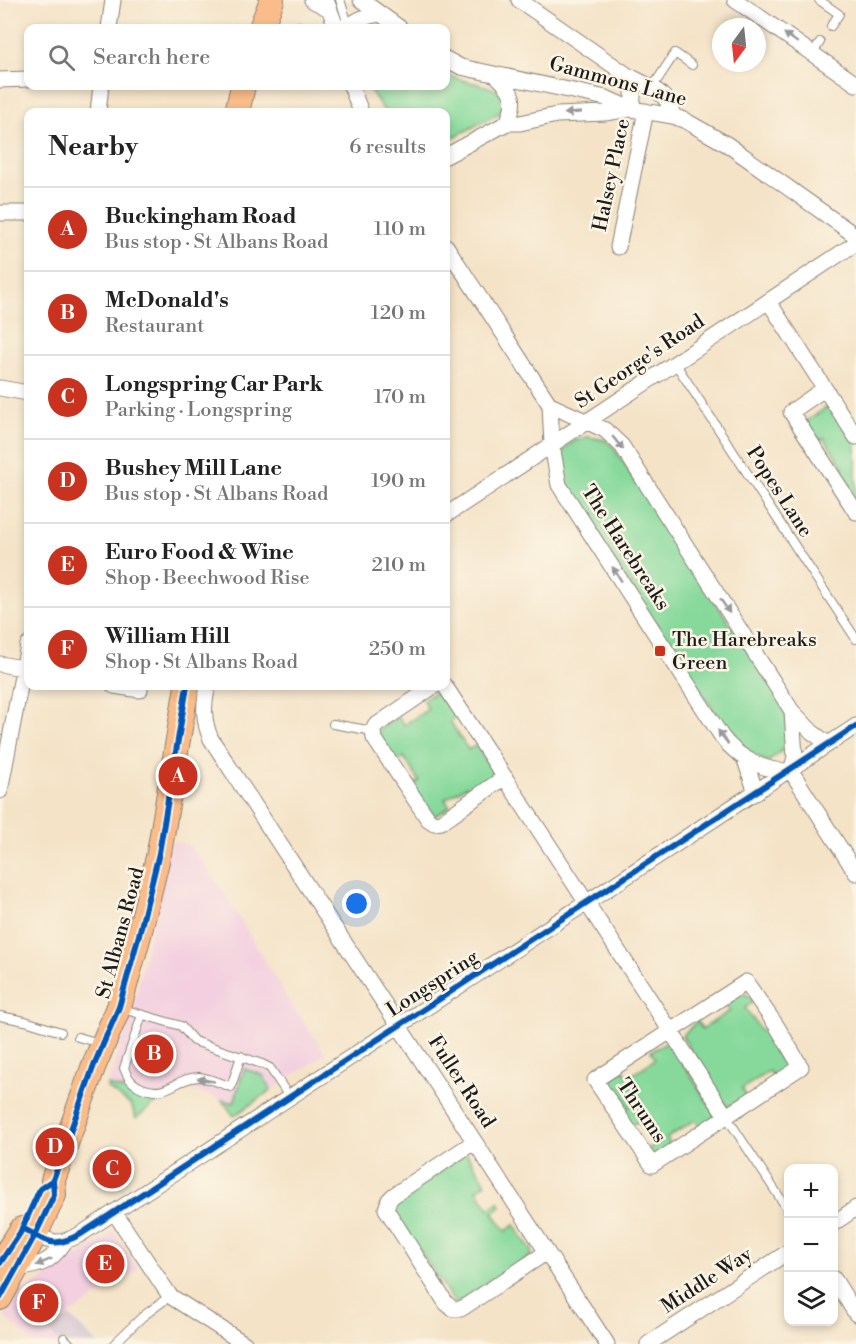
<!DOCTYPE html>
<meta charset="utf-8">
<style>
body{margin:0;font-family:"Libre Bodoni",serif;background:#f2f2f2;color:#222}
.controls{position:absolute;right:18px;bottom:18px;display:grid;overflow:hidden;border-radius:12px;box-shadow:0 3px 9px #0003}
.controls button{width:54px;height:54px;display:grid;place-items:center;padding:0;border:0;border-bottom:2px solid #e0e0e0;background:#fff;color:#222;font:30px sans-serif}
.compass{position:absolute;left:712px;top:18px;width:54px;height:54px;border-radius:50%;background:#fff;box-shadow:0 3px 9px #0003;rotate:195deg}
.you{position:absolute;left:357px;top:904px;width:21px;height:21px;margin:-15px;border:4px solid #fff;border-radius:50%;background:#1a73e8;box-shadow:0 0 0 9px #1a73e833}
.badge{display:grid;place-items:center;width:39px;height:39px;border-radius:50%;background:#c8321e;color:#fff;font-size:20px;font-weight:700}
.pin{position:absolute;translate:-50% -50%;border:3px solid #fff;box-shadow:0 2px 6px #0006}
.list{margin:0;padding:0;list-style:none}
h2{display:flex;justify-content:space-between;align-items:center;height:78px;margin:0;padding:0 24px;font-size:26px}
h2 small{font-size:20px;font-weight:400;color:#767676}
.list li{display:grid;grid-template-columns:39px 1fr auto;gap:18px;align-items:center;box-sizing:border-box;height:84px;padding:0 24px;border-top:2px solid #e0e0e0}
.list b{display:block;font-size:22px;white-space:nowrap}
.list p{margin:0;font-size:20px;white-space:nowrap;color:#767676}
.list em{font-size:20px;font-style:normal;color:#767676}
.icon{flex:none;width:33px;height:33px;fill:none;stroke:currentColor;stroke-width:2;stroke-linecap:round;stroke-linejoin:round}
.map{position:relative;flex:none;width:856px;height:1344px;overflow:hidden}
.search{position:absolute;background:#fff;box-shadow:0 3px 9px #0003;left:24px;top:24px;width:426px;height:66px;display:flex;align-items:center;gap:15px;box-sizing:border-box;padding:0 21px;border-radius:12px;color:#767676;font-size:22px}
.panel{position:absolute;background:#fff;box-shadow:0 3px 9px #0003;left:24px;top:108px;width:426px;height:582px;border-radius:12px}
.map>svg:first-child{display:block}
</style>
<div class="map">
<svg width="856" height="1344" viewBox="0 0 856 1344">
<rect width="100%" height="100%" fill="#fcf5e5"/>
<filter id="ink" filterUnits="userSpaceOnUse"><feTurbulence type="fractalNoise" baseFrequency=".0167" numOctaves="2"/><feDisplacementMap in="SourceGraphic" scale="12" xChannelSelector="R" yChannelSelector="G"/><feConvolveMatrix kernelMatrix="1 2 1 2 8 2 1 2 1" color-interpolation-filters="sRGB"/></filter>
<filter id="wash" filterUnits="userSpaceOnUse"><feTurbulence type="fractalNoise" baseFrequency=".008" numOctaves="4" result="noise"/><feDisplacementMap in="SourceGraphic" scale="24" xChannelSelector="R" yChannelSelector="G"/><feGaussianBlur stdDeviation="1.35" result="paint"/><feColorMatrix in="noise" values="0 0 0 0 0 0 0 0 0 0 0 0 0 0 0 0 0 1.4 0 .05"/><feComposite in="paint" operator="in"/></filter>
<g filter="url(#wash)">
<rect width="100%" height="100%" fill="#f4e3c7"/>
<!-- built -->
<path fill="#f3cfdf" d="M171 841 189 844 222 889 290 1003 326 1054 287 1079 247 1107 179 1086 164 1097 158 1098 138 1094 108 1085 135 999Z
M114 1232 138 1270 47 1329 59 1341 57 1344H35L4 1316 17 1296Z"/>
<!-- industrial -->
<path fill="#cfbdce" d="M69 1316 98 1344H57L59 1341 47 1330Z"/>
<!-- green -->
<path fill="#86d99b" stroke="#517a5c" stroke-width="1.5" d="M446 75C455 78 464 81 474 83 490 87 510 90 500 113L446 141V112H385L367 86H446Z
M829 406 856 444V506L834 473 843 467 824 438 815 444 805 422Z
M588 437 605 440 614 448 780 700 786 714 788 745 768 762 754 755 733 740 563 483C559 458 559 442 588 437Z
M437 691 443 692 457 716 450 721 468 750 476 745 495 775 472 794 466 786 445 799 450 807 435 816 411 787 419 781 404 757 395 762 378 735 380 728 398 717 404 725 428 709 423 700Z
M738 993 746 994 754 1001 745 1008 761 1031 770 1025 779 1038 770 1044 782 1062 790 1056V1069L775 1079 769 1071 742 1089 748 1098 726 1107 682 1036 697 1021 702 1029 730 1011 725 1003Z
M669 1041 716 1115 701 1129 695 1120 667 1138 672 1147C662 1155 657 1158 646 1151L654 1145 639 1121 630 1126 621 1113 629 1107 617 1089 608 1095 613 1076 623 1069 629 1077 655 1059 651 1051Z
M244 1069 263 1075 271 1090 234 1116 222 1100 234 1103Z
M108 1085 145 1096 164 1097 136 1118 131 1105 107 1088Z
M466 1153 486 1183 477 1190 489 1209 499 1202 501 1207 493 1213 506 1231 514 1225 532 1251 531 1256 459 1304 454 1302 390 1206Z"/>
</g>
<g filter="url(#ink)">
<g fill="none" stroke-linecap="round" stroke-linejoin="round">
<defs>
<path id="lane" d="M340 0 346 18 344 28
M819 0 839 14 831 26
M299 26 301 28
M813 53 820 42
M652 88 675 53 692 65
M675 363 856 639
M333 724 373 731
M123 1009 181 1026 194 1041 262 1064 270 1068 290 1098
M142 1015 124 1068C128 1078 131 1083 142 1088 167 1099 176 1077 199 1077 209 1078 221 1083 231 1087L241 1056
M0 1016 25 1021 61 1032
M78 1037 99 1043
M726 1116 788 1210
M64 1338 70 1344
M114 1344 142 1317 170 1296"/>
<path id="street" d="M312 0 329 9
M326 0 335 24 339 28
M361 0 400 28
M519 0 627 75C635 86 634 96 631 109
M735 0 856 84
M109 28 113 0
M348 28C357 18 367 16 381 14
M446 59 461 67 606 98 631 109 673 116 686 121 728 145 856 236
M627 75C647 85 669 92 673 116
M497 76C514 92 517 101 507 123
M0 80 28 79
M351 86 361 112
M98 112 101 86
M446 156 507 123H520L557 115 605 113 631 109
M0 213H28
M446 246 550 405 552 445 559 485 722 737C738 758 765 772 791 771
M618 247 646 111
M769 302 856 437
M0 388 28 393
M824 389 791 412 856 512
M550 405 605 430 622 446 792 711 795 757 791 771 856 873
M446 515 856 243
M0 664 28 669
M114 686 140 690
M208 686C203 705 203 721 211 739L607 1344
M434 686 375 726 373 731 374 738 428 819 434 823 441 822 505 777
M445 686 726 1116
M792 711 812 732 828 744
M744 757 756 793
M0 791 28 645
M746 982 776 1025 801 1067 652 1165 595 1080Z
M474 1142 394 1195 389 1200 386 1209 446 1303 453 1309H461L547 1252
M114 1212 170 1296 245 1344
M834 1223 856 1208
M28 1231C53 1243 56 1247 81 1234L856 726
M17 1269C41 1265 50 1263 64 1243
M834 1279 856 1314
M648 1344 788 1252"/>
<path id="primary" d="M261 28 272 0
M237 112 243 86
M0 1263 22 1229
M0 1298 35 1235 54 1195 53 1180 94 1065 119 1007 139 935 159 853 187 686"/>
</defs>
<!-- lane casing -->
<use href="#lane" stroke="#888072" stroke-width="10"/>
<!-- street casing -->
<use href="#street" stroke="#888072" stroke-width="17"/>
<!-- primary casing -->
<use href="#primary" stroke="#888072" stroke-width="26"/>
<!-- lane -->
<use href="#lane" stroke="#fff" stroke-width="8"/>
<!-- street -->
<use href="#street" stroke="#fff" stroke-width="15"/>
<!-- primary -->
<use href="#primary" stroke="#f9bc8a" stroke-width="24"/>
<defs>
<path id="cycleway" d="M22 1228C49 1242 52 1249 81 1234L856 726
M0 1263 20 1233 40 1189 53 1180
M0 1298 35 1235 54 1195 53 1180 94 1065 119 1007 139 935 159 853 187 686"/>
</defs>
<!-- cycleway casing -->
<use href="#cycleway" stroke="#fcf5e5" stroke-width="10"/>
<!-- cycleway -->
<use href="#cycleway" stroke="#0057b8" stroke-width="6"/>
</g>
<!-- one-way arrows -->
<defs><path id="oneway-solid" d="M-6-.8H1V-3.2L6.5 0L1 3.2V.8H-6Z" transform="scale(1.5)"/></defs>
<g fill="#999">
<use href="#oneway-solid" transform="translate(791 38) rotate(-145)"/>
<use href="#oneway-solid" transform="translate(573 113) rotate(176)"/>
<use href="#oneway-solid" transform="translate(618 443) rotate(50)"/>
<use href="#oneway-solid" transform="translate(617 574) rotate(-123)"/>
<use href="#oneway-solid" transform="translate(725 606) rotate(57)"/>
<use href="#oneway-solid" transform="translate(723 737) rotate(-126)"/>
<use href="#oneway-solid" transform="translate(206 1080) rotate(-170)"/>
<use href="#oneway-solid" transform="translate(44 1262) rotate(157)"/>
</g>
</g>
<!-- markers -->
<rect fill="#c8321e" stroke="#fcf5e5" stroke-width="2" x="654" y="645" width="12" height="12" rx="3"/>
<g text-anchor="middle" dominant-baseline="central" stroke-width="5" stroke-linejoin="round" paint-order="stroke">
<!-- street labels -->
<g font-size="20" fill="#1c1c1c" stroke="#fcf5e5">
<text transform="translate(618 82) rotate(15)">Gammons Lane</text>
<text transform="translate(612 175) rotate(-78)">Halsey Place</text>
<text transform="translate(640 362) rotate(-34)">St George's Road</text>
<text transform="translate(779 492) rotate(57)">Popes Lane</text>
<text transform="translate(625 548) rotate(57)">The Harebreaks</text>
<text transform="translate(121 933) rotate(-75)">St Albans Road</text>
<text transform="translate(433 984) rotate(-33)">Longspring</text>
<text transform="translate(461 1082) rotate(57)">Fuller Road</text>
<text transform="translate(641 1111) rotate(56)">Thrums</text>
<text transform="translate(707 1281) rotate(-33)">Middle Way</text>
</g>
<!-- poi labels -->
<g font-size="20" fill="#1c1c1c" stroke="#fcf5e5" text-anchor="start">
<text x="672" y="640">The Harebreaks<tspan x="672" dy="23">Green</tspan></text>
</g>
</g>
</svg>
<div class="controls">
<button>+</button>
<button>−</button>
<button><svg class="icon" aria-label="layers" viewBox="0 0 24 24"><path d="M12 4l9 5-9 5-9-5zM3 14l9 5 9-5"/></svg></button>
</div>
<svg class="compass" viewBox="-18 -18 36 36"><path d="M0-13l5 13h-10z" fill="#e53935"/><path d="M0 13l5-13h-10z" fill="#767676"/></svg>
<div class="you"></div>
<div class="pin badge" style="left:178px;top:776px">A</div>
<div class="pin badge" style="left:154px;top:1054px">B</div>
<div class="pin badge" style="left:112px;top:1169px">C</div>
<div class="pin badge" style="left:55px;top:1147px">D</div>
<div class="pin badge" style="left:105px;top:1264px">E</div>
<div class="pin badge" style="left:39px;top:1303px">F</div>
<div class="search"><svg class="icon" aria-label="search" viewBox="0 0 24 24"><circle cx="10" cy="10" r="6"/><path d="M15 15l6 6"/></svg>Search here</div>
<section class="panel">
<h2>Nearby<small>6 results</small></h2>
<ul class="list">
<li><span class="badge">A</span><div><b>Buckingham Road</b><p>Bus stop · St Albans Road</p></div><em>110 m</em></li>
<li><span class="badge">B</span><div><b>McDonald's</b><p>Restaurant</p></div><em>120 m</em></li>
<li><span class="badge">C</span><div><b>Longspring Car Park</b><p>Parking · Longspring</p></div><em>170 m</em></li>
<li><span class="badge">D</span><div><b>Bushey Mill Lane</b><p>Bus stop · St Albans Road</p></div><em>190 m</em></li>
<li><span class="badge">E</span><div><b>Euro Food &amp; Wine</b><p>Shop · Beechwood Rise</p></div><em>210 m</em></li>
<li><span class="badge">F</span><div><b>William Hill</b><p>Shop · St Albans Road</p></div><em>250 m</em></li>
</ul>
</section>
</div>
